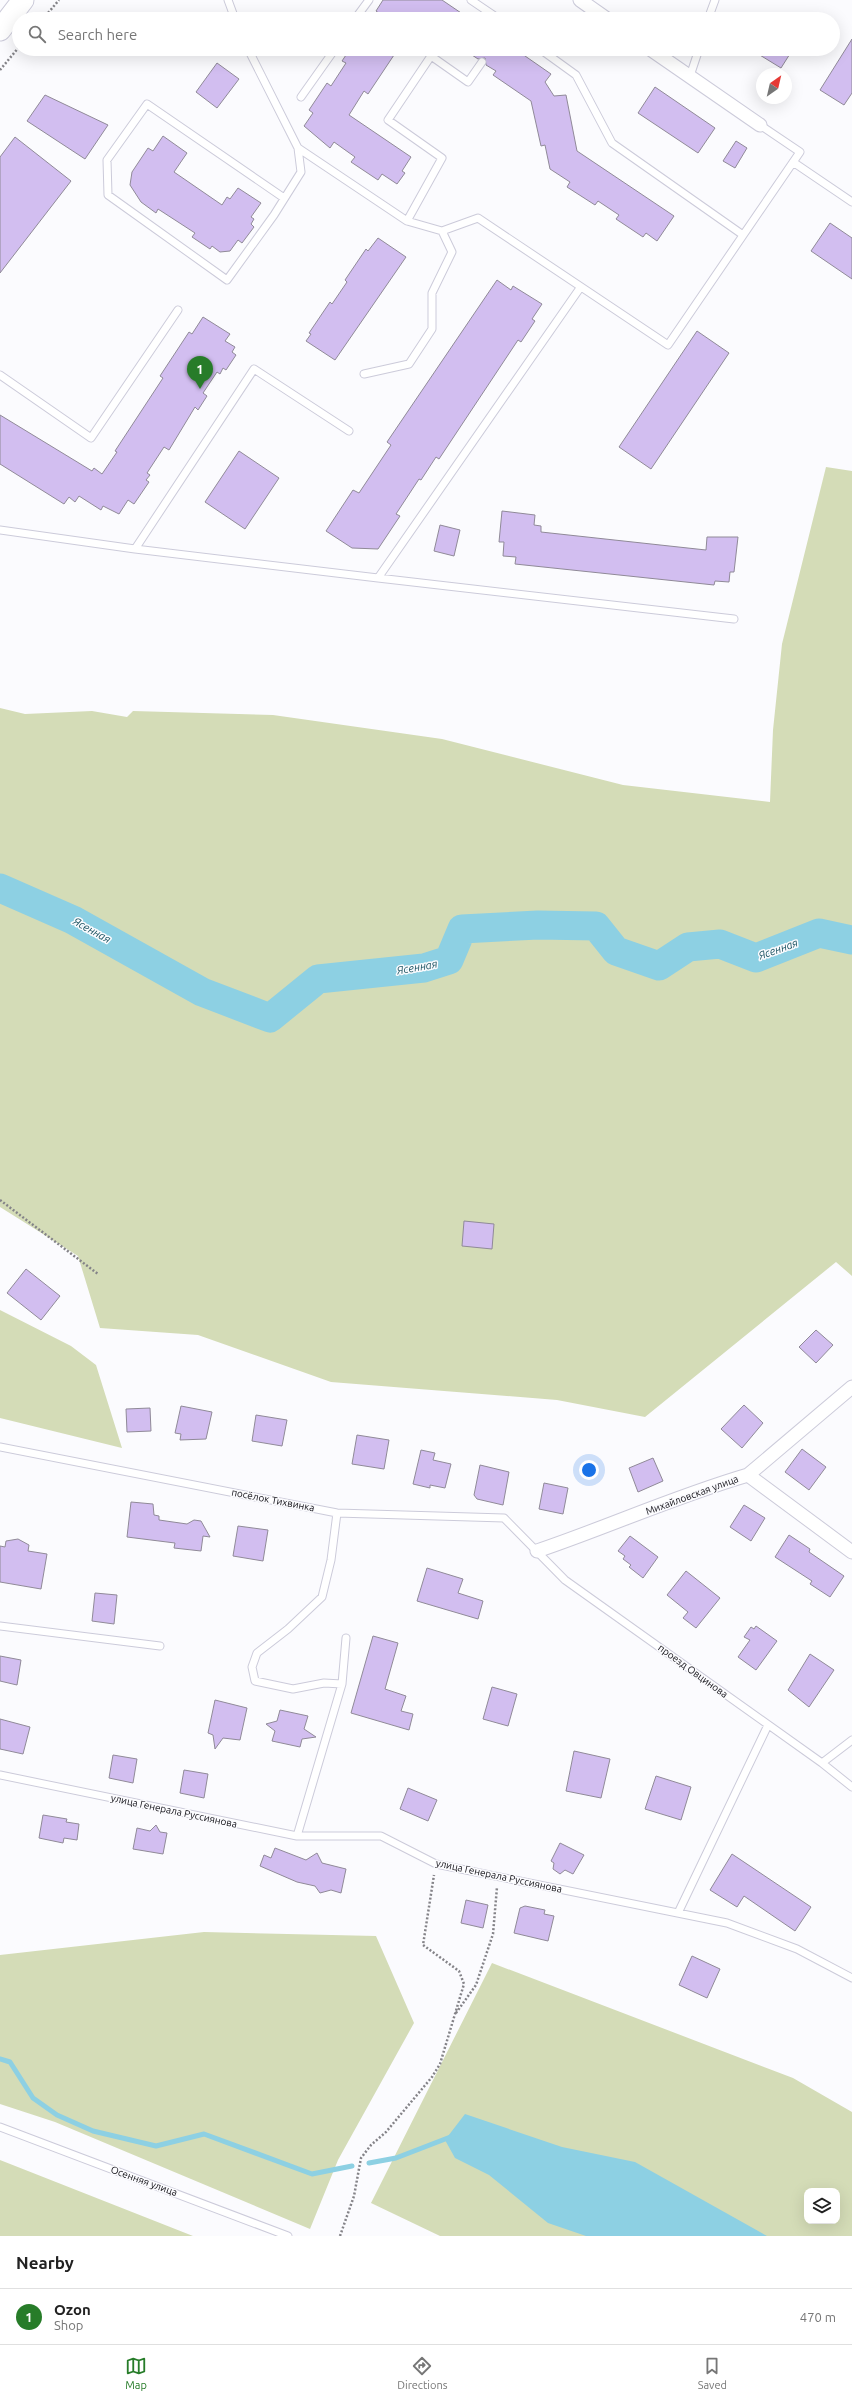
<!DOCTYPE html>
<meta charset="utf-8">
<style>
body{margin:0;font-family:Ubuntu,sans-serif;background:#f6f6f6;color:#222}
.controls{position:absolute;right:12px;bottom:12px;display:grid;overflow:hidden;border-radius:8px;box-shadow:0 4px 16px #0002}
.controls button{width:36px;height:36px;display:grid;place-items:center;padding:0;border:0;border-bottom:1px solid #e0e0e0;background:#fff;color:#222;font:20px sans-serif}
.compass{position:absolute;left:756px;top:68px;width:36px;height:36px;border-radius:50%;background:#fff;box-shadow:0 4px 16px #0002;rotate:34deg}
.you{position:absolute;left:589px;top:1470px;width:14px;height:14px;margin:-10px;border:3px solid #fff;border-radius:50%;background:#1a73e8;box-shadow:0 0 0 6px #1a73e833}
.badge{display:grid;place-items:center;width:26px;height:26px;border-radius:50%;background:#277c29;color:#fff;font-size:13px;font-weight:700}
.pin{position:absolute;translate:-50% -33px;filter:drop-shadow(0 1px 2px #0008)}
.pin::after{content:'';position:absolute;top:21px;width:14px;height:12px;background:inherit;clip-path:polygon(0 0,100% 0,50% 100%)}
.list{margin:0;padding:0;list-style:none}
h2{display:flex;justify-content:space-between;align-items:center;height:52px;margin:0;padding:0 16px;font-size:17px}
h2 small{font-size:13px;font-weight:400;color:#767676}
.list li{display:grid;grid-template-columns:26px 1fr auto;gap:12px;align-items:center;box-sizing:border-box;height:56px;padding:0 16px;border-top:1px solid #e0e0e0}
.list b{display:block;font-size:15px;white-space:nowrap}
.list p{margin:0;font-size:13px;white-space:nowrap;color:#767676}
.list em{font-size:13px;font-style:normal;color:#767676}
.icon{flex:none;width:22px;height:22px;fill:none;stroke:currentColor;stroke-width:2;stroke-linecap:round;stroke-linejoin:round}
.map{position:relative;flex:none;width:852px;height:2236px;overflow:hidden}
.search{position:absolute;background:#fff;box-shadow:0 4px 16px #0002;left:12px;right:12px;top:12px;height:44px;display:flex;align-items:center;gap:10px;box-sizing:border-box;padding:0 14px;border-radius:22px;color:#767676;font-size:15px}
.sheet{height:108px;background:#fff}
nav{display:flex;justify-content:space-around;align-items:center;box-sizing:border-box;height:56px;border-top:1px solid #e0e0e0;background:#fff;font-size:11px;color:#767676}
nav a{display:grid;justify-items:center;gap:2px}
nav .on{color:#277c29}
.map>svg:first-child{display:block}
</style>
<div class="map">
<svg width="852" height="2236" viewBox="0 0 852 2236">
<rect width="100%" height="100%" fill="#fbfbfe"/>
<!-- green -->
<path fill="#d4dcb7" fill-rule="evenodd" d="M826 467 852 471V1276L836 1262 645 1417 557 1400 331 1382 198 1335 100 1328 78 1256 0 1207V708L25 714 92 711 127 717 133 711 273 715 442 739 623 785 770 802 773 730 782 644Z
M0 1310 71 1346 96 1365 122 1448 0 1418Z
M204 1932 376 1936 414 2023 338 2160 310 2229 55 2122 0 2104V1955Z
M492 1963 793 2078 852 2112V2236H440L371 2203ZM807 2191H837V2221H807Z
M0 2160 193 2236H0Z"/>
<!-- water -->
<path fill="#8dd0e3" d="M465 2114 562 2147 635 2162 767 2236H586L548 2223 489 2175 455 2158 445 2140Z"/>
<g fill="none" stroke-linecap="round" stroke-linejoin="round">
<!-- stream -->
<path stroke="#8dd0e3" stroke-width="5" d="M0 2059 10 2062 33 2098 57 2115 93 2131 156 2146 204 2134 312 2174 352 2166
M369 2163 396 2158 453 2136"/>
<!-- river -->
<path stroke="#8dd0e3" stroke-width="29" d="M0 888 73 920 202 992 270 1018 318 979 424 968 449 960 462 929 538 925 596 926 616 951 659 966 688 947 720 944 756 958 819 933 852 940"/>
</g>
<!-- building -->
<path fill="#d2bef0" stroke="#908a98" d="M383 0H442L470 19H377L380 14 376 11Z
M852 39V93L844 105 820 90Z
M350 49H398L368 94 364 91 349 115 411 157 402 171 405 173 397 184 382 174 378 180 351 162 355 157 334 142 330 148 304 126 313 113 309 110 327 83 331 86 346 63 342 61Z
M463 49H515L551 74 545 82 554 96 566 95 577 151 674 216 657 241 646 233 643 237 616 219 619 215 598 201 595 205 567 187 570 182 550 169 545 145 541 146 531 101 493 75 496 71 486 65 485 58 478 59Z
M750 49H793L781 68Z
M217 63 239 79 217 108 196 92Z
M655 87 715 128 698 153 638 113Z
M45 95 108 125 85 159 27 121Z
M163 136 187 153 174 172 222 205 227 197 230 199 238 188 261 203 251 217 254 219 251 224 254 227 242 243 238 240 230 251 220 252 212 246 210 249 192 237 195 233 158 209 156 213 141 202 130 185 132 172 148 148 153 151Z
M15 137 71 181 0 273V157Z
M736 141 747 148 735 168 723 161Z
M830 223 852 238V279L811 251Z
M378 238 406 257 335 360 306 341 311 334 309 333 330 302 332 304 347 282 345 280 366 249 368 251Z
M497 280 511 290 513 286 542 304 532 319 535 321 521 342 518 340 439 459 436 457 421 480 419 479 396 514 400 516 378 549 352 548 326 531 353 490 359 493 391 445 387 442Z
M203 317 230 334 225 341 235 347 232 352 236 355 226 370 223 368 220 374 217 372 203 393 207 396 198 410 195 407 169 450 164 447 147 473 150 475 146 480 149 482 134 504 128 500 119 514 103 506 101 510 79 496 75 502 69 497 64 504 0 464V415L92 471 94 468 102 474 117 452 115 451 163 378 160 376 189 332 192 334Z
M697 331 729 353 651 469 619 447Z
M239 451 279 478 245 529 205 502Z
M502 511 535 515 534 525 541 526V532L706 550 707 537H738L734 572H730L729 582 715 581 714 585 515 564 516 557 503 556 504 542H499Z
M440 525 460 530 454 556 434 551Z
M464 1221 494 1224 492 1249 462 1246Z
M26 1269 60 1296 41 1320 7 1293Z
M816 1330 833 1345 816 1363 799 1347Z
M744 1405 763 1423 742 1448 721 1429Z
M181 1406 212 1412 206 1439 180 1440 181 1434 175 1433Z
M150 1408 151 1431 127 1432 126 1409Z
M256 1415 287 1420 282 1446 252 1441Z
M357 1435 389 1440 384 1469 352 1464Z
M802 1449 826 1467 809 1490 785 1472Z
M421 1450 435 1453 433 1460 451 1464 445 1488 430 1485V1488L413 1484Z
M653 1458 663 1481 638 1492 629 1468Z
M480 1465 509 1472 503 1505 477 1499 474 1495Z
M544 1483 568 1488 563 1514 539 1509Z
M131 1502 153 1504 154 1515 159 1516V1520L187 1524 194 1520 201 1521 210 1537 203 1536 201 1551 174 1548 175 1543 127 1537Z
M744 1505 765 1518 751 1541 730 1527Z
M238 1526 268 1530 263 1561 233 1556Z
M789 1535 810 1549 809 1552 844 1576 830 1597 810 1584 812 1581 775 1557Z
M630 1536 658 1557 643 1578 629 1567 631 1565 623 1559 625 1556 618 1551Z
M18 1539 29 1545 28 1551 47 1554 41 1589 0 1582V1546L5 1547 6 1541Z
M427 1568 463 1579 458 1593 483 1601 478 1619 417 1601Z
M686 1571 720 1598 696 1628 683 1618 688 1612 667 1595Z
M95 1593 117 1595 114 1624 92 1621Z
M756 1626 777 1641 756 1670 738 1657 750 1640 744 1637 751 1627 754 1629Z
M373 1636 398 1643 385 1689 406 1696 401 1711 413 1714 409 1730 351 1713Z
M810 1654 834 1670 809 1707 788 1690Z
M0 1656 21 1660 17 1685 0 1681Z
M492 1687 517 1694 508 1726 483 1719Z
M215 1700 247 1708 240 1740 223 1738 215 1749 213 1735 208 1733Z
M280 1710 308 1716 304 1729 316 1737 302 1739 300 1747 272 1741 275 1731 266 1724 277 1721Z
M0 1719 30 1727 23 1754 0 1749Z
M574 1751 610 1759 601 1798 566 1791Z
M113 1755 137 1759 133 1783 109 1778Z
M184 1770 208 1774 204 1798 180 1793Z
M656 1776 691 1787 681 1820 645 1809Z
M408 1788 437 1800 428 1821 400 1809Z
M43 1815 67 1819 66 1822 79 1824 77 1840 64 1838 63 1843 39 1838Z
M156 1825 160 1832 167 1833 163 1854 133 1849 137 1828 150 1831Z
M560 1843 584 1855 573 1874 565 1870 560 1874 553 1869 554 1863 551 1861Z
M275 1848 306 1860 317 1853 322 1863 346 1869 341 1893 331 1890 320 1893 315 1886 297 1882 260 1866 264 1855 271 1858Z
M732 1854 811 1907 795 1931 744 1896 737 1907 710 1890Z
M466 1900 488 1905 483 1928 461 1923Z
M525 1906 545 1910 544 1914 554 1916 548 1941 514 1933 520 1908Z
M692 1956 720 1969 707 1998 679 1985Z"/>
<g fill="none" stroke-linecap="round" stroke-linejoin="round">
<defs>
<path id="lane" d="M228 0 235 19
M471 0 499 19
M355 19 369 0
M708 19 715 0
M248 49 298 148 407 221 442 158 388 120 431 56 468 82 482 62
M540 49 576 75 612 143 743 235
M690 76 699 49
M301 97 335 49
M793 162 852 202
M284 198 147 104 107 160 108 195 227 280 274 215 301 172 298 148
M407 221 442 231 478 218 668 345 800 152 760 125
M580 288 378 578 734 619
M364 374 409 364 432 329V293L452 252 442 231
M0 375 91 438 178 310
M0 530 135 549 254 369 349 431
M135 549 378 578
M0 1447 337 1513 504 1518 565 1580 822 1763 852 1740
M0 1626 160 1646
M342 1684 346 1638
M822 1763 852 1787
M0 1775 297 1836H381L436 1864 727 1923 797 1949 852 1978
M297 1836 342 1684 324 1683 293 1689 255 1681 252 1667 257 1653 288 1629 322 1597 331 1560 337 1513
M678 1913 768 1725
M0 2127 288 2236"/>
<path id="street" d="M580 0 607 19
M650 49 760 125
M748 1475 852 1387
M537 1551C608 1527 676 1496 748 1475L852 1552"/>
<path id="primary" d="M0 30 23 0"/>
</defs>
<!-- lane casing -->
<use href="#lane" stroke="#cccbda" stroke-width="9"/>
<!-- street casing -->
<use href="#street" stroke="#cccbda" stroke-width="15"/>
<!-- primary casing -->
<use href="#primary" stroke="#cccbda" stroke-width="23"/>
<!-- path -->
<path stroke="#848388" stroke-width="2.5" stroke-dasharray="2 2" stroke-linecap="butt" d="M43 19 59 0
M0 70 19 47
M0 1200 98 1274
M456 2013 476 1985 493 1934 497 1887
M340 2236 354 2196 361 2158 371 2145 386 2132 432 2077 440 2064 464 1984 459 1971 423 1945 434 1875"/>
<!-- lane -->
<use href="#lane" stroke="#fff" stroke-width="7"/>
<!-- street -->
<use href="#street" stroke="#fff" stroke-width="13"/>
<!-- primary -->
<use href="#primary" stroke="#fff" stroke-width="21"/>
</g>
<g text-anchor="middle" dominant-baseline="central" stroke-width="3" stroke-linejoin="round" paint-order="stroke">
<!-- street labels -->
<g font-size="10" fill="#111016" stroke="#fbfbfe">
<text transform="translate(692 1495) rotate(-20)">Михайловская улица</text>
<text transform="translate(273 1500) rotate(11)">посёлок Тихвинка</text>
<text transform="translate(693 1671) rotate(36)">проезд Овцинова</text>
<text transform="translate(174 1811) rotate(12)">улица Генерала Руссиянова</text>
<text transform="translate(499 1876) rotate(12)">улица Генерала Руссиянова</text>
<text transform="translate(144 2181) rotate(20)">Осенняя улица</text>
</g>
<!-- water labels -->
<g font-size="11" font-style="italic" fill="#1c5462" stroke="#fbfbfe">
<text transform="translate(92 930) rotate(29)">Ясенная</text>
<text transform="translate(778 949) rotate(-20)">Ясенная</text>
<text transform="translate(417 967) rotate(-10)">Ясенная</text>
</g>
</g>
</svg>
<div class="controls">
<button><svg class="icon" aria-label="layers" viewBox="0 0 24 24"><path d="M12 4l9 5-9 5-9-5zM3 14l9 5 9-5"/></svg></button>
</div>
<svg class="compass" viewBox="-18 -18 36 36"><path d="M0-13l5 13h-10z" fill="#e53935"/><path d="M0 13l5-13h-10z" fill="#767676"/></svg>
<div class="you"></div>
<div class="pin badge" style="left:200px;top:389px">1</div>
<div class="search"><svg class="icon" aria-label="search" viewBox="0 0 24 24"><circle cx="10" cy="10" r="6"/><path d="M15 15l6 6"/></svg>Search here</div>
</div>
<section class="sheet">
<h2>Nearby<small></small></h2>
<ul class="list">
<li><span class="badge">1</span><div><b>Ozon</b><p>Shop</p></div><em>470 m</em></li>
</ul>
</section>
<nav>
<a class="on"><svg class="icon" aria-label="map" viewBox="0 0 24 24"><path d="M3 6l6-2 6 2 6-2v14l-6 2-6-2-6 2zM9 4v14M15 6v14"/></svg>Map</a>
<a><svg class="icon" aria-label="directions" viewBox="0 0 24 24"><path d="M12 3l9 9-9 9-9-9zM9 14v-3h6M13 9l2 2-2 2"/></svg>Directions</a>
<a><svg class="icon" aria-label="saved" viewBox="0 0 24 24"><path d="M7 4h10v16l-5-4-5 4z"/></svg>Saved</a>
</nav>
